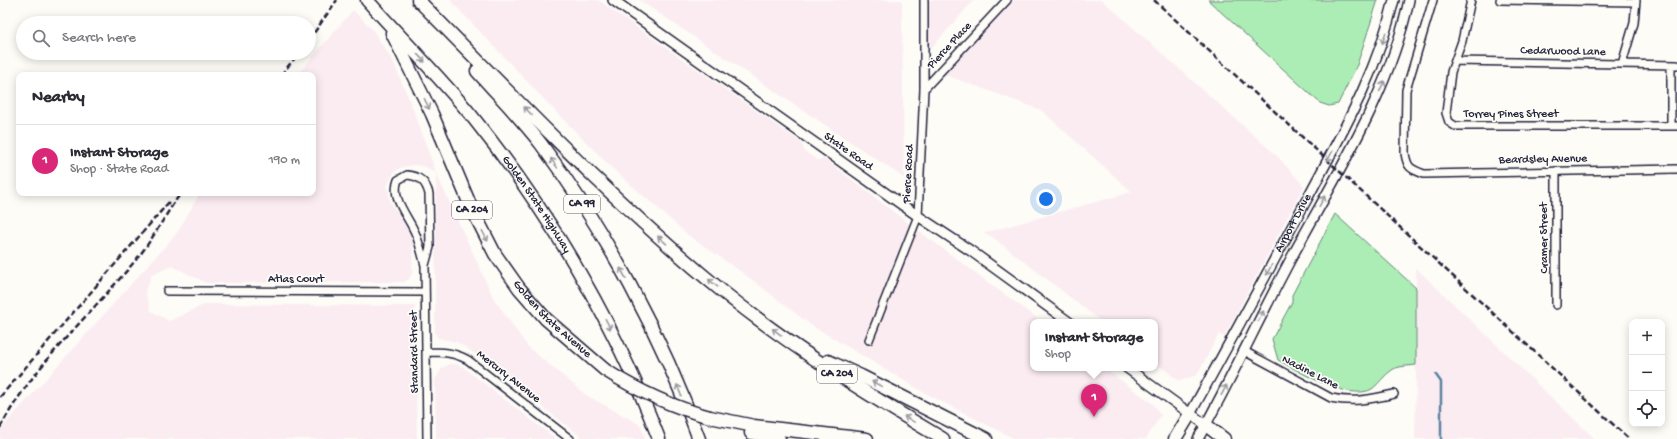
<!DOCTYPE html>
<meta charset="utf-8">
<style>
body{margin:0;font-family:"Gochi Hand",sans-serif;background:#f2f2f3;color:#2b2b33}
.controls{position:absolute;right:12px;bottom:12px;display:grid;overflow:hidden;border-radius:8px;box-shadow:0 2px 10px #0003}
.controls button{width:36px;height:36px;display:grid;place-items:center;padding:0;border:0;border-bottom:1px solid #e1e1e2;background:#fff;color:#2b2b33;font:20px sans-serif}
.you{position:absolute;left:1046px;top:199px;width:14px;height:14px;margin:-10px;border:3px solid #fff;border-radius:50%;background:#1a73e8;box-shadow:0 0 0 6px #1a73e833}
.badge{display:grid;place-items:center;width:26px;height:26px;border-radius:50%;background:#db2777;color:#fff;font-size:13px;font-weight:700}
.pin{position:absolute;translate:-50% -33px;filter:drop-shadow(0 1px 2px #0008)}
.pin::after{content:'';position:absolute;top:21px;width:14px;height:12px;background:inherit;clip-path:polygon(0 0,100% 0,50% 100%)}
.popup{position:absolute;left:1030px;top:319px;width:128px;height:52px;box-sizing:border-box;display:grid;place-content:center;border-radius:8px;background:#fff;filter:drop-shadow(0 1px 3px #0005);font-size:13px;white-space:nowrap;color:#7c7c81}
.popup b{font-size:15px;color:#2b2b33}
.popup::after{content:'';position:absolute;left:50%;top:100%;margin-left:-8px;border:8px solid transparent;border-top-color:#fff}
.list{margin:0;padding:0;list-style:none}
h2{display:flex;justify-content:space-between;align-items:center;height:52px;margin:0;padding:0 16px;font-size:17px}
h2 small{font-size:13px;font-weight:400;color:#7c7c81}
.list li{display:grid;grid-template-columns:26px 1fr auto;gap:12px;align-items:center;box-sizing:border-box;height:72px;padding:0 16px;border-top:1px solid #e1e1e2}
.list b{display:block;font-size:15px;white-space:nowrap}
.list p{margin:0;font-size:13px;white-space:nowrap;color:#7c7c81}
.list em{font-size:13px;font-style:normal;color:#7c7c81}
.icon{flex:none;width:22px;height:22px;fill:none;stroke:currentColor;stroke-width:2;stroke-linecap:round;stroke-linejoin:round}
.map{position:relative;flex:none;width:1677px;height:439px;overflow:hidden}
.search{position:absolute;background:#fff;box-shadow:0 2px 10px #0003;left:16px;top:16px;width:300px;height:44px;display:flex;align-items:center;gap:10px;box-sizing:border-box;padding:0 14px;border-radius:22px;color:#7c7c81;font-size:15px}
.panel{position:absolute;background:#fff;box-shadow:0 2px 10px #0003;left:16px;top:72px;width:300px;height:124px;border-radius:8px}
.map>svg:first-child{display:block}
</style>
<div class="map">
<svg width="1677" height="439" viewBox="0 0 1677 439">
<rect width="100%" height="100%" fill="#fdfcf7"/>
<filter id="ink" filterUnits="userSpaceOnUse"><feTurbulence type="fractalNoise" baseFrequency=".025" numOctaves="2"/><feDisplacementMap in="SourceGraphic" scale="8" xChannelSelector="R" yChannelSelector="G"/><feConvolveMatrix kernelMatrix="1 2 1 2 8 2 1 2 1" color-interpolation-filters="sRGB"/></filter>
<g filter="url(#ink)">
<!-- built -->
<path fill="#fbecf2" d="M450 0H598L802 143 804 151 817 160 825 159 908 223 1042 322H1033V368H1104L1153 404 1161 415 1146 439H1015L923 392 811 325 747 276 688 235 612 168 556 112Z
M639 0H902L904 178Z
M924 0H974L925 55Z
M1008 0H1102L1278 157 1304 186 1224 337 1219 334 1197 375 1179 381 1155 362V322H1102L991 236 984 233 1132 192 1041 110 943 74Z
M353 10 372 29 393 61 417 119 436 173 494 299 528 347 586 395 641 425 645 439H584L467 348 456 342 438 338 435 333 436 173 424 166 414 165 402 167 394 172 387 186 390 201 412 235 413 242 412 274 409 279 403 282 206 283 172 266 152 275 145 291 151 311 169 321 206 304 415 306 417 439H0V430L177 233 200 193H313V75H297Z
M1416 268 1595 439H1415L1416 366 1392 369 1371 389 1348 391 1329 387 1278 360 1272 339 1292 302V295L1416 288Z
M450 364H457L463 367 556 439H436L435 380 442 368Z"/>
<!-- green -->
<path fill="#acedb6" stroke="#678878" d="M1208 0H1378L1357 65 1338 104 1329 106 1320 103Z
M1335 214 1416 288V365C1409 366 1397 366 1392 370 1384 375 1379 384 1372 389 1349 402 1298 371 1278 360L1272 339 1292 302V295Z"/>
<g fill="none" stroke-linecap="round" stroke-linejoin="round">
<!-- stream -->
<path stroke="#5d82a0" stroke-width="2.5" d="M1436 375 1441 382V439"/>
<defs>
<path id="street" d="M1433 0 1406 90 1405 153C1407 168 1411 169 1424 174L1677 169
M1471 0 1462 41 1451 72 1446 113 1449 122 1455 126H1677
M1500 0 1636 2
M1455 61 1677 65
M1622 64 1634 23 1636 0
M1671 65V126
M924 89 1007 0
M1556 171V305
M407 175C420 176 426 182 429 194L430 247 425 265C422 255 420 245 416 235 410 218 390 199 398 180Z
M425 265 427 439
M167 291 424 292
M869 340 918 216 924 89V0
M1244 351 1331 398C1353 403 1372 399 1394 394
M426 352C442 352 454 352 468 360L570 439"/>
<g id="secondary">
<path d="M613 0 918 216 971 251 1069 322"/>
<path d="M1127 368 1206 425"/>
<path id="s1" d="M1190 414C1230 343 1268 271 1307 199 1342 133 1377 73 1394 0"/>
<path d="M1198 439C1232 378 1261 314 1294 253 1338 172 1390 91 1409 0"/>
</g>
<g id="highway">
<path id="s2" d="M367 0C402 39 438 75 471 115 550 213 614 322 659 439"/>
<path d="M418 0C517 100 613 202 722 291 791 347 867 394 943 439"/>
<path id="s3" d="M392 33 432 114 471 207 495 254 519 288 546 319 605 370"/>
<path d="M477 71C498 95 521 118 541 144 605 230 663 338 699 439"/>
<path d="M828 361 861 376 986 439"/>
<path d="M710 417 754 426 867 439"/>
<path d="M1206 425 1224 439"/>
<path d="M751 433 779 439"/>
<path d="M1175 439 1190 414"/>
</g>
</defs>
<!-- street casing -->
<use href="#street" stroke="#22223b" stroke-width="10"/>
<!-- secondary casing -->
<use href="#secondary" stroke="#22223b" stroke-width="12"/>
<!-- highway casing -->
<use href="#highway" stroke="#22223b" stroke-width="15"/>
<!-- street -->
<use href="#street" stroke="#fdfcf7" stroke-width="7"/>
<!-- secondary -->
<use href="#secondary" stroke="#fdfcf7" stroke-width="9"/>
<!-- highway -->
<use href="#highway" stroke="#fdfcf7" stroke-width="12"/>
<!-- rail -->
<path stroke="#22223b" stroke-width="2.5" stroke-dasharray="6 3" stroke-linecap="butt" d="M1154 0 1629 439
M309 40 337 0
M281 75 299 53
M0 397 169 202
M0 428C35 362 93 313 139 256 155 236 166 213 181 193"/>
<defs>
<path id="highway-bridge" d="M605 370C638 391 672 407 710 417"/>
</defs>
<!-- highway-bridge casing -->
<use href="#highway-bridge" stroke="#22223b" stroke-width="15" stroke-linecap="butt"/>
<!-- highway-bridge -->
<use href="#highway-bridge" stroke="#fdfcf7" stroke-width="12"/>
</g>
<!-- one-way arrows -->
<defs><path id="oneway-shaft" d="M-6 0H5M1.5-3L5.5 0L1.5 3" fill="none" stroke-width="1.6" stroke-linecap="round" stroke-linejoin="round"/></defs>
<g stroke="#9a9aa2">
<use href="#oneway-shaft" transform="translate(1384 38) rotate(107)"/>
<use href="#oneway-shaft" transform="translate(421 58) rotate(47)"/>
<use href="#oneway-shaft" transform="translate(1382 86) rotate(-66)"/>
<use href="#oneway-shaft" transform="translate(427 104) rotate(64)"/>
<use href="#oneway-shaft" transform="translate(528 111) rotate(-134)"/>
<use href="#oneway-shaft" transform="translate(1330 156) rotate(118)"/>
<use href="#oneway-shaft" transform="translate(554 163) rotate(-125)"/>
<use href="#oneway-shaft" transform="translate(1322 201) rotate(-62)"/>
<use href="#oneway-shaft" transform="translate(485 236) rotate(62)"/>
<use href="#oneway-shaft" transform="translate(662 240) rotate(-139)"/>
<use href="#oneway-shaft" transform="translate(1269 270) rotate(118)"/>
<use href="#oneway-shaft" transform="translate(623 273) rotate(-119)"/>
<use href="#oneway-shaft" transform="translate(713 283) rotate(-140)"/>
<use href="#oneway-shaft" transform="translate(1261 316) rotate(-63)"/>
<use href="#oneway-shaft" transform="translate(608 324) rotate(63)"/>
<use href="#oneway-shaft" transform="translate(777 332) rotate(-143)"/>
<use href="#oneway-shaft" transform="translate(877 384) rotate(-153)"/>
<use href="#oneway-shaft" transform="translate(679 390) rotate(-112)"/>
<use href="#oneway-shaft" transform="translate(1224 390) rotate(-63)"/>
<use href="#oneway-shaft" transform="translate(909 419) rotate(-149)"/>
</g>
</g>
<g text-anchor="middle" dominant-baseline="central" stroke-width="3.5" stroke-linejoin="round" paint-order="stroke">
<!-- shield labels -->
<g fill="#fdfcf7" stroke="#646373" stroke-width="1">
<rect x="564" y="195" width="36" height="18" rx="3"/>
<rect x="452" y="201" width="40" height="18" rx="3"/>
<rect x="817" y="365" width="40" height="18" rx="3"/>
</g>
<g font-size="11" font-weight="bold" fill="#22223b">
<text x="582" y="204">CA 99</text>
<text x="472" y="210">CA 204</text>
<text x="837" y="374">CA 204</text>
</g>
<!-- street labels -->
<g font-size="12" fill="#22223b" stroke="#fdfcf7">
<text transform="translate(950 46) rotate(-47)">Pierce Place</text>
<text transform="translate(1563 52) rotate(1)">Cedarwood Lane</text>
<text x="1511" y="115">Torrey Pines Street</text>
<text transform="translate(848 152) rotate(35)">State Road</text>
<text transform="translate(1543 160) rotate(-1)">Beardsley Avenue</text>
<text transform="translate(909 174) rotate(-87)">Pierce Road</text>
<text stroke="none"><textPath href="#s2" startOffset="266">Golden State Highway</textPath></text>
<text stroke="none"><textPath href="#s1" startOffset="217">Airport Drive</textPath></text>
<text transform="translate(1545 238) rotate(-90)">Cramer Street</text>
<text x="296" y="280">Atlas Court</text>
<text stroke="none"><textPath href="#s3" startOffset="331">Golden State Avenue</textPath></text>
<text transform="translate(415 352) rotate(-91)">Standard Street</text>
<text transform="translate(1310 373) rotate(27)">Nadine Lane</text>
<text transform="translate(508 377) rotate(38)">Mercury Avenue</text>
</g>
</g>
</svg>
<div class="controls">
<button>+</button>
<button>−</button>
<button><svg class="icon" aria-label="locate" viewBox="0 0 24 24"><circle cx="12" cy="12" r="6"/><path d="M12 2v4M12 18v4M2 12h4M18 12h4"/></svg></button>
</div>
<div class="you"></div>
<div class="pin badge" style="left:1094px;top:417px">1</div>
<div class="popup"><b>Instant Storage</b>Shop</div>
<div class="search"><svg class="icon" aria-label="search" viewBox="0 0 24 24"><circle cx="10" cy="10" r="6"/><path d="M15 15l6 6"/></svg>Search here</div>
<section class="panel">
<h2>Nearby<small></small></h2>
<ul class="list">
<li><span class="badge">1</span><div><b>Instant Storage</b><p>Shop · State Road</p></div><em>190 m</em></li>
</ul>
</section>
</div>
